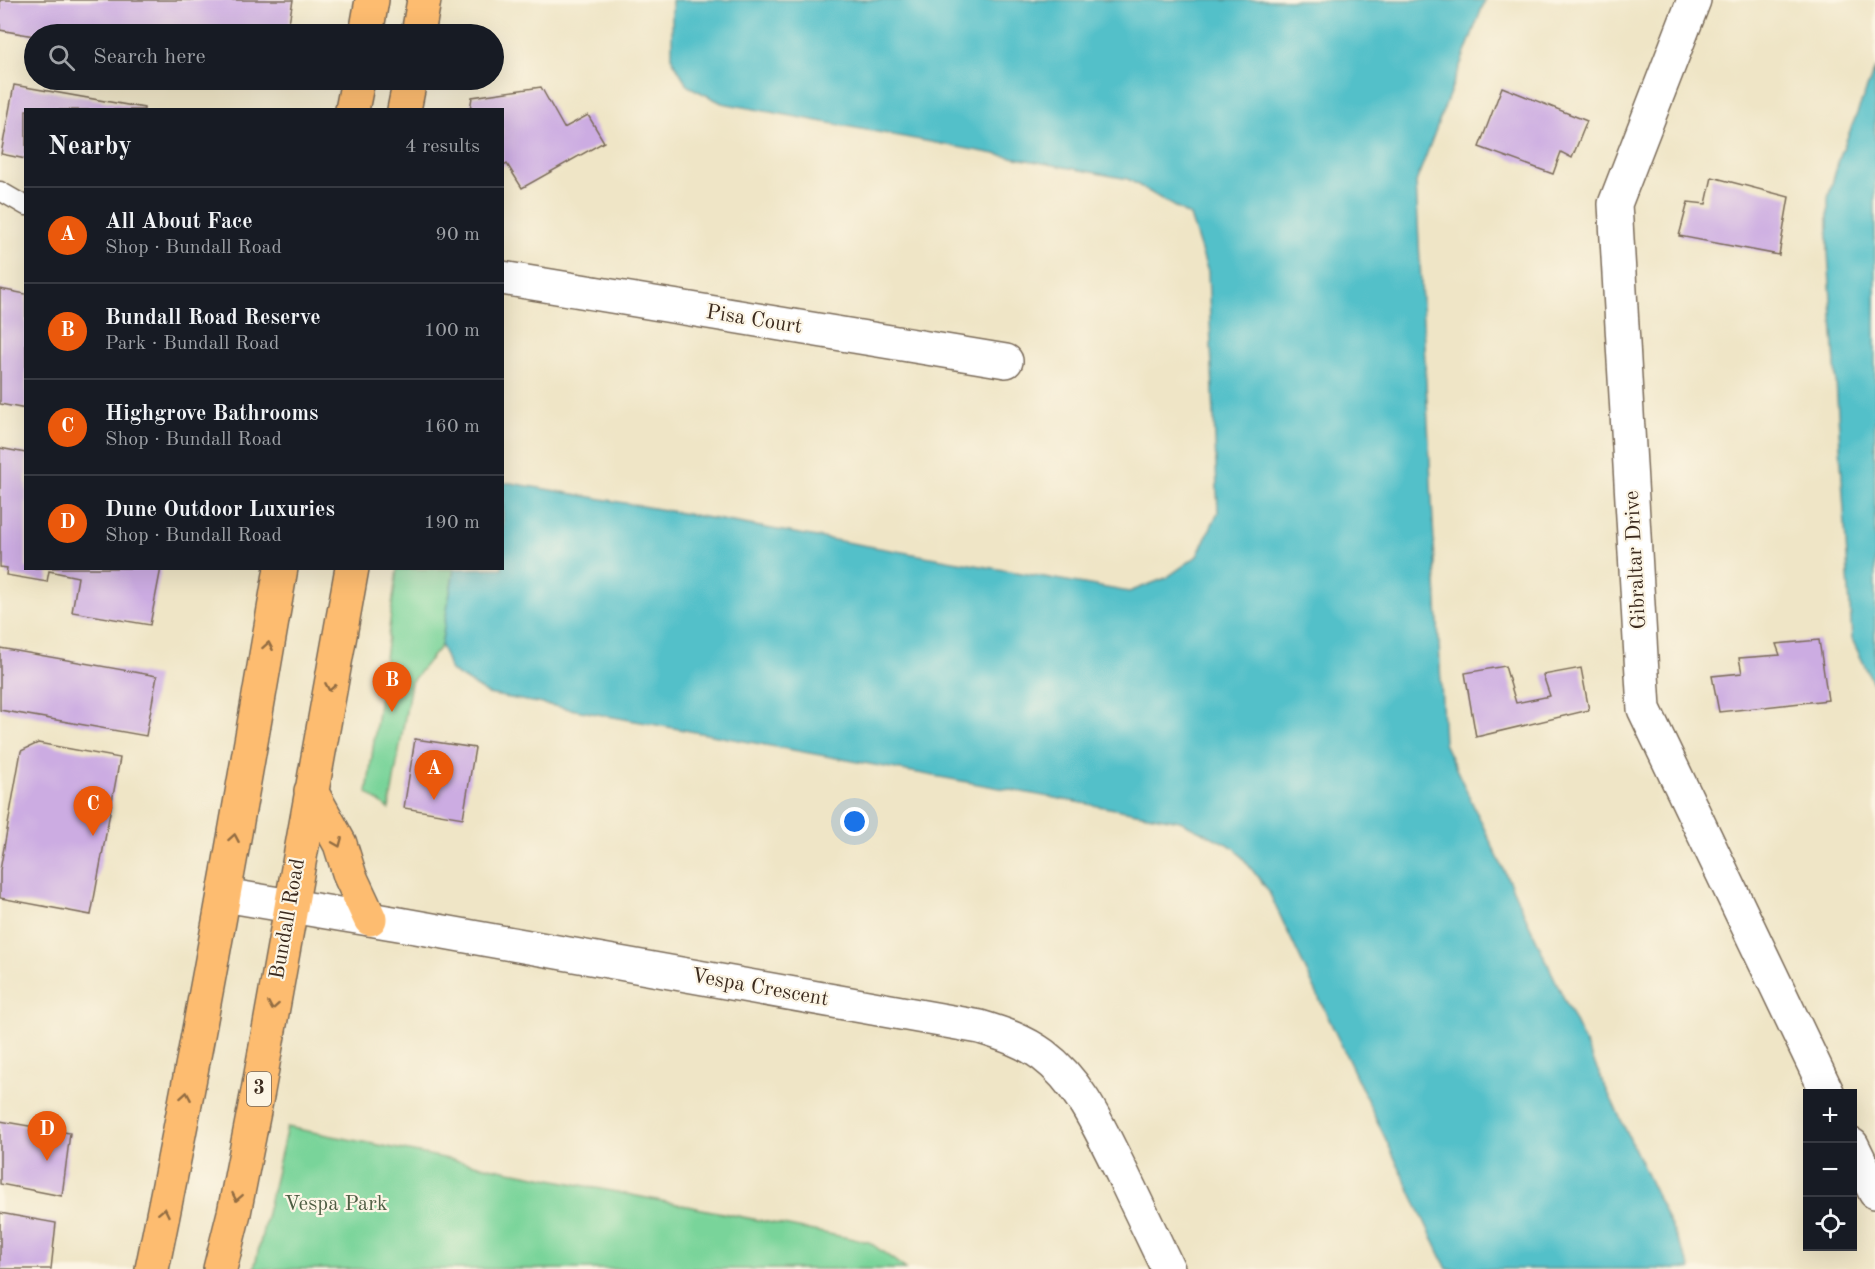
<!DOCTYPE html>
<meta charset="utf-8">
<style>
body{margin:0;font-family:"Old Standard TT",serif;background:#242831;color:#f1f3f6}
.controls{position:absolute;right:18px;bottom:18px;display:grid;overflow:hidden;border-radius:0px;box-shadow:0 6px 24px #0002}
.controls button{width:54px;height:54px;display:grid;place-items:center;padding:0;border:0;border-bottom:2px solid #363941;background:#171b24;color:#f1f3f6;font:30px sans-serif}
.you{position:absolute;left:855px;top:822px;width:21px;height:21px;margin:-15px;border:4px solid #fff;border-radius:50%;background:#1a73e8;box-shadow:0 0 0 9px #1a73e833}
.badge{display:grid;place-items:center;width:39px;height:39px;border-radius:50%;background:#ea580c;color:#fff;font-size:20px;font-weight:700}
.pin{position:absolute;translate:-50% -50px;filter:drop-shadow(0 2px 3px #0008)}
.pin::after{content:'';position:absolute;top:32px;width:21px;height:18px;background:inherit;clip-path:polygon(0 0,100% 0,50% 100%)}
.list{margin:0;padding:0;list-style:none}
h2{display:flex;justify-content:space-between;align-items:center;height:78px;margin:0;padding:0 24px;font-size:26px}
h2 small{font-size:20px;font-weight:400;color:#9ea1a6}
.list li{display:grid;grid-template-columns:39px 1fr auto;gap:18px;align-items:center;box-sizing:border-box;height:96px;padding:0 24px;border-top:2px solid #363941}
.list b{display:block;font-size:22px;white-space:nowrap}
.list p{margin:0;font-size:20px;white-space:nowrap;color:#9ea1a6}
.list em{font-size:20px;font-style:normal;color:#9ea1a6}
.icon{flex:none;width:33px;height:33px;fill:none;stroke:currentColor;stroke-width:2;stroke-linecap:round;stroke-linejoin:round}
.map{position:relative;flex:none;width:1875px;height:1269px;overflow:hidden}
.search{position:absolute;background:#171b24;box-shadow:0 6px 24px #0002;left:24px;top:24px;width:480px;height:66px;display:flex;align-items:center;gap:15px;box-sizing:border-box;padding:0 21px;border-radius:33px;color:#9ea1a6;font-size:22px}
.panel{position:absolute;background:#171b24;box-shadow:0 6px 24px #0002;left:24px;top:108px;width:480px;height:462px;border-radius:0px}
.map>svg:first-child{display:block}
</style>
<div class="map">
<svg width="1875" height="1269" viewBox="0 0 1875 1269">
<rect width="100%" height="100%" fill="#fcf5e5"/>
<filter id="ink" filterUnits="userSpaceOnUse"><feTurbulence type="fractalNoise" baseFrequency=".0167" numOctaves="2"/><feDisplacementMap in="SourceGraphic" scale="12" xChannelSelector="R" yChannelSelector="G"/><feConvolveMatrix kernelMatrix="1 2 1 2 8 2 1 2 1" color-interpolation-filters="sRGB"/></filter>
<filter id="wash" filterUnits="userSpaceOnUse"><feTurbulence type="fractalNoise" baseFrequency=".008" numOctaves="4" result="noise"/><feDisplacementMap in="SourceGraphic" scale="24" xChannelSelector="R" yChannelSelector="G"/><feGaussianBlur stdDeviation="1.35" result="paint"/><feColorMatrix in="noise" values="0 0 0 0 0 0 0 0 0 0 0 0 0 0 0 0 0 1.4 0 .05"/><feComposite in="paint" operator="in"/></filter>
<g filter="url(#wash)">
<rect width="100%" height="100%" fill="#efe5c6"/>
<!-- green -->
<path fill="#79d49a" stroke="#5a7f5c" stroke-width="1.5" d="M397 569H454L441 646 411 682 389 809 367 793Z
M287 1127 869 1242 906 1269H254Z"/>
<!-- water -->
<path fill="#52c0c9" stroke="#467574" stroke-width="1.5" d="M672 0H1485L1416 182 1444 743 1691 1269H1447L1268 890 1235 848 1180 821 488 694 451 671 441 646 454 569 502 568 503 483H511L1129 592 1166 578 1197 556 1218 512 1208 272 1190 216 1128 179 722 103 688 86 672 59Z
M1875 68V687L1852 639 1828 252V198L1840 156Z"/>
<g id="blocks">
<!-- building -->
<path fill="#ccace2" d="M0 0H293L287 34H34V36L0 30Z
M14 85 144 108V110H26V159L1 154Z
M541 87 564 128 588 115 604 142 522 188 507 164 502 167V110H470L472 97Z
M1502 87 1587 121 1572 158 1561 152 1553 174 1479 147Z
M1712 177 1789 197 1779 255 1679 236 1688 202 1706 204Z
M0 289 26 294V409L0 404Z
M0 448 26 453V568H161L150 625 72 612 78 577 49 571 47 582 6 575 7 568 0 567Z
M1819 640 1828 700 1719 712 1712 676 1742 673 1739 658 1780 655 1776 644Z
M0 648 157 676 146 736 0 710Z
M1505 666 1516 703 1550 696 1543 675 1581 668 1589 710 1476 737 1465 673Z
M415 739 475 748 463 818 404 808Z
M38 743 120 758 91 915 0 898V870L21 751Z
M0 1121 70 1133 62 1196 0 1184Z
M0 1213 56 1223 51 1269H0Z"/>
</g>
</g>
<g filter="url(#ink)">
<use href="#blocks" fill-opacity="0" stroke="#7a6b59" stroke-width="1.5"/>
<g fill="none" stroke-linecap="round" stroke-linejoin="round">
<defs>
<path id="service" d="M0 191 26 206"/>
<path id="minor" d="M1694 0 1615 204 1644 709 1828 1094
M502 278 1006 361
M224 895 399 924 980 1027C1003 1034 1024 1041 1043 1055 1082 1084 1101 1132 1122 1173 1137 1205 1153 1237 1168 1269
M1852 1145 1875 1192"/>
<path id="primary" d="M366 34 372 0
M418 34 424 0
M352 110 358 80
M404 110 410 80
M311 791 340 844 350 876 370 919
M152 1269C200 1036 241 802 281 568
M220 1269 234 1213 258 1091 352 568"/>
</defs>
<!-- service casing -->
<use href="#service" stroke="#7a6b59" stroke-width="21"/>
<!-- minor casing -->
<use href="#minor" stroke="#7a6b59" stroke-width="36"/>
<!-- primary casing -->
<use href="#primary" stroke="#7a6b59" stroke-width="36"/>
<!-- service -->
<use href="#service" stroke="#fff" stroke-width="18"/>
<!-- minor -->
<use href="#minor" stroke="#fff" stroke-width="33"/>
<!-- primary -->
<use href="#primary" stroke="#fdbc6f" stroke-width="33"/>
</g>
<!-- one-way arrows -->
<defs><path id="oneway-chevron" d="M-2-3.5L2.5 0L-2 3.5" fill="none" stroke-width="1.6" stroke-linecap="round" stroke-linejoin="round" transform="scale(1.5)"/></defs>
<g stroke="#926c42">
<use href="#oneway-chevron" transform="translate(268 646) rotate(-80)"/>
<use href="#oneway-chevron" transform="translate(330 687) rotate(100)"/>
<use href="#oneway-chevron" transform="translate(234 838) rotate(-80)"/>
<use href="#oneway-chevron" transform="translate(338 843) rotate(67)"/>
<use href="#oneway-chevron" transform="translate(273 1006) rotate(100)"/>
<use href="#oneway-chevron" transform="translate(186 1096) rotate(-80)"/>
<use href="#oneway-chevron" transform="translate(237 1197) rotate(101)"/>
<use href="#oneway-chevron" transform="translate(164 1212) rotate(-78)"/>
</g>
</g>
<g text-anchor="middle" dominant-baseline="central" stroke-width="4.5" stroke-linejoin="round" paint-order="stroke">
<!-- shield labels -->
<rect fill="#fcf5e5" stroke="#75675a" stroke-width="1.5" x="247" y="1072" width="24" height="34" rx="4.5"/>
<g font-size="20" font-weight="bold" fill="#3b2a1e">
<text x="259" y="1089">3</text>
</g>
<!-- street labels -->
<g font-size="21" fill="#3b2a1e" stroke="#fcf5e5">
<text transform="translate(754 320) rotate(9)">Pisa Court</text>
<text transform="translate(1636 560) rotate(-93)">Gibraltar Drive</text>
<text transform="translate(288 919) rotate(-80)">Bundall Road</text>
<text transform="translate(760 988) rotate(10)">Vespa Crescent</text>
</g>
<!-- park labels -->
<g font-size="21" fill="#4e5d43" stroke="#fcf5e5">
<text x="336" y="1204">Vespa Park</text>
</g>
</g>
</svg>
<div class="controls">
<button>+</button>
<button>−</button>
<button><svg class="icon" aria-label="locate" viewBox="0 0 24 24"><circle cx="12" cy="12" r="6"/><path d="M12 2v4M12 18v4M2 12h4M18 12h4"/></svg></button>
</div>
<div class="you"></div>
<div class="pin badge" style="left:434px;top:800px">A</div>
<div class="pin badge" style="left:392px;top:712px">B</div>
<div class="pin badge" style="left:93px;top:836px">C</div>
<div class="pin badge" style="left:47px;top:1161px">D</div>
<div class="search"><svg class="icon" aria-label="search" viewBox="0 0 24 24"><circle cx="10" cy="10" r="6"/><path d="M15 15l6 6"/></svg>Search here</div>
<section class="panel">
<h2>Nearby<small>4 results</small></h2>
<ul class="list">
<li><span class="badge">A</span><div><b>All About Face</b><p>Shop · Bundall Road</p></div><em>90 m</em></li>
<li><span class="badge">B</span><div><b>Bundall Road Reserve</b><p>Park · Bundall Road</p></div><em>100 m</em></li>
<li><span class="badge">C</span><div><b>Highgrove Bathrooms</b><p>Shop · Bundall Road</p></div><em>160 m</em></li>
<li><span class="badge">D</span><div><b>Dune Outdoor Luxuries</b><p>Shop · Bundall Road</p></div><em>190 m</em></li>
</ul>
</section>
</div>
